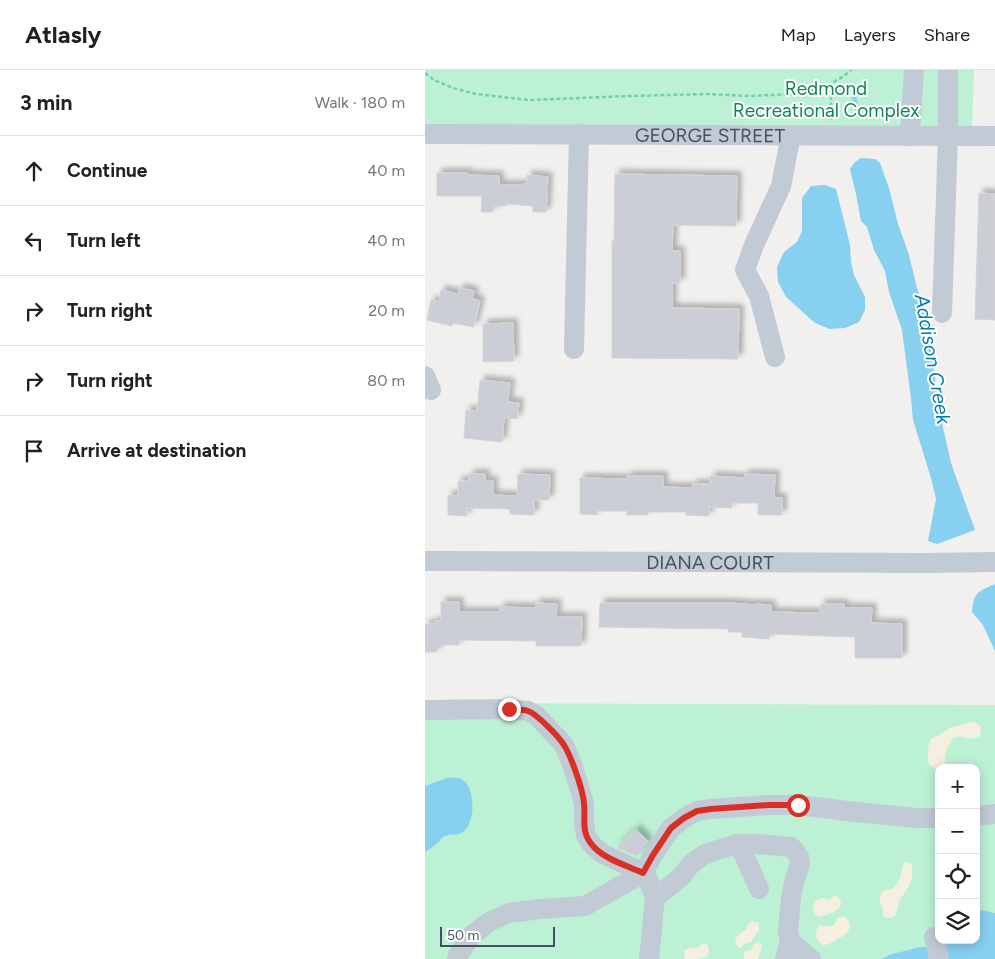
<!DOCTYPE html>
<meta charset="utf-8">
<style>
body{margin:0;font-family:Figtree,sans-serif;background:#f2f2f2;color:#202124}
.controls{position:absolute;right:15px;bottom:15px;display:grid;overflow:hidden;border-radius:10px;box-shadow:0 2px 12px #0003}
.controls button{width:45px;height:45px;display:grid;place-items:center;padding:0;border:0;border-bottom:1px solid #e0e0e0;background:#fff;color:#202124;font:25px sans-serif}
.scale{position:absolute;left:15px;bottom:12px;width:115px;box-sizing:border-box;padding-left:5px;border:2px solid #46505e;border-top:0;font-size:14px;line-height:18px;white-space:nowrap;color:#46505e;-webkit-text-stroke:4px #fff;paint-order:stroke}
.stop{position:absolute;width:15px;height:15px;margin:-11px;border:4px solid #d93025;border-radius:50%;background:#fff}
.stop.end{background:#d93025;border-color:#fff;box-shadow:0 1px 5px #0008}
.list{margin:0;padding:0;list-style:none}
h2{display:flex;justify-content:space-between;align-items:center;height:65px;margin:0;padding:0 20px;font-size:21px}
h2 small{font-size:16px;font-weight:400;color:#757577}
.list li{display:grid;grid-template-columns:32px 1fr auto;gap:15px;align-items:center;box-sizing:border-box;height:70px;padding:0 20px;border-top:1px solid #e0e0e0}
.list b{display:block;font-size:19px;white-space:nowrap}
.list em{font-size:16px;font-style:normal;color:#757577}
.icon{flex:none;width:28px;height:28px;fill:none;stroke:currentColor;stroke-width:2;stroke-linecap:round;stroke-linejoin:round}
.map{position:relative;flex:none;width:570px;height:889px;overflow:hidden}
header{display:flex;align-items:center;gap:30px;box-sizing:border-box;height:70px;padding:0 25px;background:#fff;border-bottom:1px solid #e0e0e0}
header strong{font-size:24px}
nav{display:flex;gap:28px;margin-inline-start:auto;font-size:18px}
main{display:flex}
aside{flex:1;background:#fff}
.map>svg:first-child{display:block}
</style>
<header>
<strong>Atlasly</strong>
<nav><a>Map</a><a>Layers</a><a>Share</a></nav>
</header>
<main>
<aside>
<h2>3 min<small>Walk · 180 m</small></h2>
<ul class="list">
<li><svg class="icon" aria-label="ahead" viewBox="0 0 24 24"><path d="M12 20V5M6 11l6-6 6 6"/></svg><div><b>Continue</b></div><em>40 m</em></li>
<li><svg class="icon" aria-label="left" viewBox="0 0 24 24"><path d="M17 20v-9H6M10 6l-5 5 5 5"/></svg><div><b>Turn left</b></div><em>40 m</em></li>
<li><svg class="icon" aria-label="right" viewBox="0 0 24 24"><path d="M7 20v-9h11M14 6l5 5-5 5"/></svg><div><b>Turn right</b></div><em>20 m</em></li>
<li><svg class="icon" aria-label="right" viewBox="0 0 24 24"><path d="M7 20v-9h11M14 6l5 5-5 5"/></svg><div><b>Turn right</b></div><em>80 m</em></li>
<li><svg class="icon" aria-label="arrive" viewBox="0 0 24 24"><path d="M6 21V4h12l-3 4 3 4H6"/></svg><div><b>Arrive at destination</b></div></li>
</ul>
</aside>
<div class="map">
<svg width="570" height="889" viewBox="0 0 570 889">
<defs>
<filter id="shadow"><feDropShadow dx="4.5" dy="-4.5" stdDeviation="2.5" flood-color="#0004"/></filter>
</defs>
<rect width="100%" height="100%" fill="#f2efef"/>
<!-- green -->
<path fill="#bcf1d6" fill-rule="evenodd" d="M0 0H549L547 59 0 55Z
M0 633 570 635V889H0ZM514 698H551V870H514Z"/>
<!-- sand -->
<path fill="#f4efdf" d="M546 652C550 652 554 654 556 657L555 666C546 673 536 663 528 668 526 669 520 684 520 686 519 691 521 690 519 694 517 697 515 698 512 699 507 698 503 695 503 688 503 684 503 672 506 669 509 666 509 667 513 666 517 664 519 661 523 659 527 656 540 654 546 652Z
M482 792 487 795C488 803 487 812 482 819 480 823 477 826 475 829 471 838 475 852 459 847 458 845 458 842 458 839 456 833 451 827 459 821 463 819 467 820 470 816 476 810 476 801 479 793Z
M409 825C415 827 419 834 413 839 409 843 401 844 396 847L390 845 388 836 391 830 398 828 404 830Z
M420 846C429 857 424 864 412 869 410 870 408 872 406 873 396 879 388 869 392 859 395 851 403 860 409 855 411 853 411 851 412 848Z
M328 851 334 853V860L326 872 319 874 316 878H314L310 872C311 866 316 862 321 860L324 853Z
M334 872 336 873 337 877 333 889H319V882L326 880 328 875Z
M278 874H282C284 878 285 883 282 887L272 889H260L259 881 264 878H271Z"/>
<!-- water -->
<path fill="#87d0f0" d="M436 88 450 89 455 93 464 118 473 154 484 185 492 218 501 245 515 344 526 393 550 460 512 474 503 471 511 429 506 408 488 350 486 328 477 260 464 222 460 201 449 180 442 157 436 151 431 124 425 99 430 92Z
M400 115 411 119 425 175 426 192 429 205 440 227V240L434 252 420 258 405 259 390 253 361 227 353 212 352 197 359 182 372 172 377 161V128L386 116Z
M570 514V581L558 555 547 542C549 522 552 522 570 514Z
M22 708C28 707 36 707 40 712 50 722 50 750 40 760 34 767 25 763 18 767 17 767 14 772 13 773 9 776 5 779 0 782V716Z
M551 839 570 843V889H456L467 884 496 877H504L514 870H551Z"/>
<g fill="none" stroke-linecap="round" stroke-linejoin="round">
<!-- stream -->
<path stroke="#87d0f0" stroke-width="4.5" d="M429 27 433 45"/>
</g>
<!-- building -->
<path fill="#cbced4" stroke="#d3d4db" filter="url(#shadow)" d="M12 103H43V105L74 106V115H98V114H102V105L123 107 121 142H108V136L82 134 81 136H68V142H56L57 126H12Z
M190 104 312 106 311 156 248 155 247 181H255V213H247V238L314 239 313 289 187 288V171H189Z
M554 123 570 124V250L550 249Z
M35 218 49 221 47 228 55 231 49 257 28 253 27 256 2 250 6 230 14 232 16 220 33 224Z
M88 253 89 291 58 292V254Z
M55 310 85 313 83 332 94 333 92 349 79 348 77 372 39 368 41 340 52 341Z
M44 404H60V411H68V425L92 426 93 404 125 405 124 430H109V445L85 444V439L42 438V446L23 445V425L33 426V411H44Z
M320 404 350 405 349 428H357V445H333V433H307V438L284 437V446L261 445V442H223V445H202V441H172V445L155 444V408L202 409V406H238V417L268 418V414H285V406L320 408Z
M16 532H34V542H75V537L111 538V533L132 534 131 547H157L156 576H111V571L34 570V575H12V582H0V554H9V551H16Z
M175 533H305L331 535V534L346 535V542L395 543 396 534H419V538H447L446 553 477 554V588H430V567L345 564 344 569 317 567V562H303L304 559 174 557Z
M211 759 223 771 216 781 211 786 192 777Z"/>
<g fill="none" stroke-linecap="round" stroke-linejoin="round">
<!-- path -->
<path stroke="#72d1ac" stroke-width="2.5" stroke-dasharray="4 2.5" stroke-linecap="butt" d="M0 3 9 10 28 18 51 24 104 30 204 26 280 24 325 26 370 24 400 17 419 6 426 0
M406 13V50"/>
<!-- minor -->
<g stroke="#c2cad5" stroke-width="20">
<path id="s1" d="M0 64 570 66"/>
<path d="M485 66 489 0"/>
<path d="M517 243 523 66V0"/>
<path d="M149 279 154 64"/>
<path d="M350 287 334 226 320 200 329 175 356 116 366 65"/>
<path d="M0 306 6 320"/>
<path id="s2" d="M0 491 501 493 570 492"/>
<path d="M0 640 84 639 103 641 112 646 139 675 147 694 159 733V752L161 766 168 776 178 784 221 804 230 828 224 889"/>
<path d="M551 746 570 744"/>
<path d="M312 774 319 785 334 819"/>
<path d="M230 828 257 806 266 794 280 784 312 774H333L366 777 371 782 374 787 375 794 369 812 366 828 363 861 365 871 360 889"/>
<path d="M509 867 514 889"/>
<path d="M365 871 386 889"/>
<path d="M32 889 33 885 47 865 64 852 84 843 115 839 160 836 218 803 228 785 246 758 259 748 272 741 286 739 344 735H373L431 742 492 748H514"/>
</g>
</g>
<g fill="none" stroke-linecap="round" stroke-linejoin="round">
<!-- route -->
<path stroke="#d93025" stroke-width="6" d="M84 639C90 640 98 639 103 641 112 644 134 667 139 675 146 686 158 720 159 733 161 749 155 762 168 776 179 789 203 796 218 803L228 785 246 758 259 748 272 741 286 739 344 735H373"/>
</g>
<g text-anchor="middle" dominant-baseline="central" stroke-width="4" stroke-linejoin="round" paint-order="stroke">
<!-- park labels -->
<g font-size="19" fill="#138356" stroke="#fff">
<text x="401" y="18">Redmond<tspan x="401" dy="22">Recreational Complex</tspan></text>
</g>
<!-- street labels -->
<g font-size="19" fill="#46505e" stroke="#fff">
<text stroke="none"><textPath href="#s1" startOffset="285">GEORGE STREET</textPath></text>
<text stroke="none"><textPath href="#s2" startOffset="285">DIANA COURT</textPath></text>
</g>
<!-- water labels -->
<g font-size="20" font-style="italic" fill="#057cb2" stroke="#fff">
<text transform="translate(508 289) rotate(80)">Addison Creek</text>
</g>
</g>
</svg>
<div class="controls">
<button>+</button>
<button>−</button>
<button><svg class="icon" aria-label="locate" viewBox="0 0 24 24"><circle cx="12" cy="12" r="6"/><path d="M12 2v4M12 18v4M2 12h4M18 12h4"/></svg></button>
<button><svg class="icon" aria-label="layers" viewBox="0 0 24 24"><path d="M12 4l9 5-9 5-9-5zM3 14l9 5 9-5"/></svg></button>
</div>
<div class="scale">50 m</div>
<div class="stop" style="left:373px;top:735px"></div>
<div class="stop end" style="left:84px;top:639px"></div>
</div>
</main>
